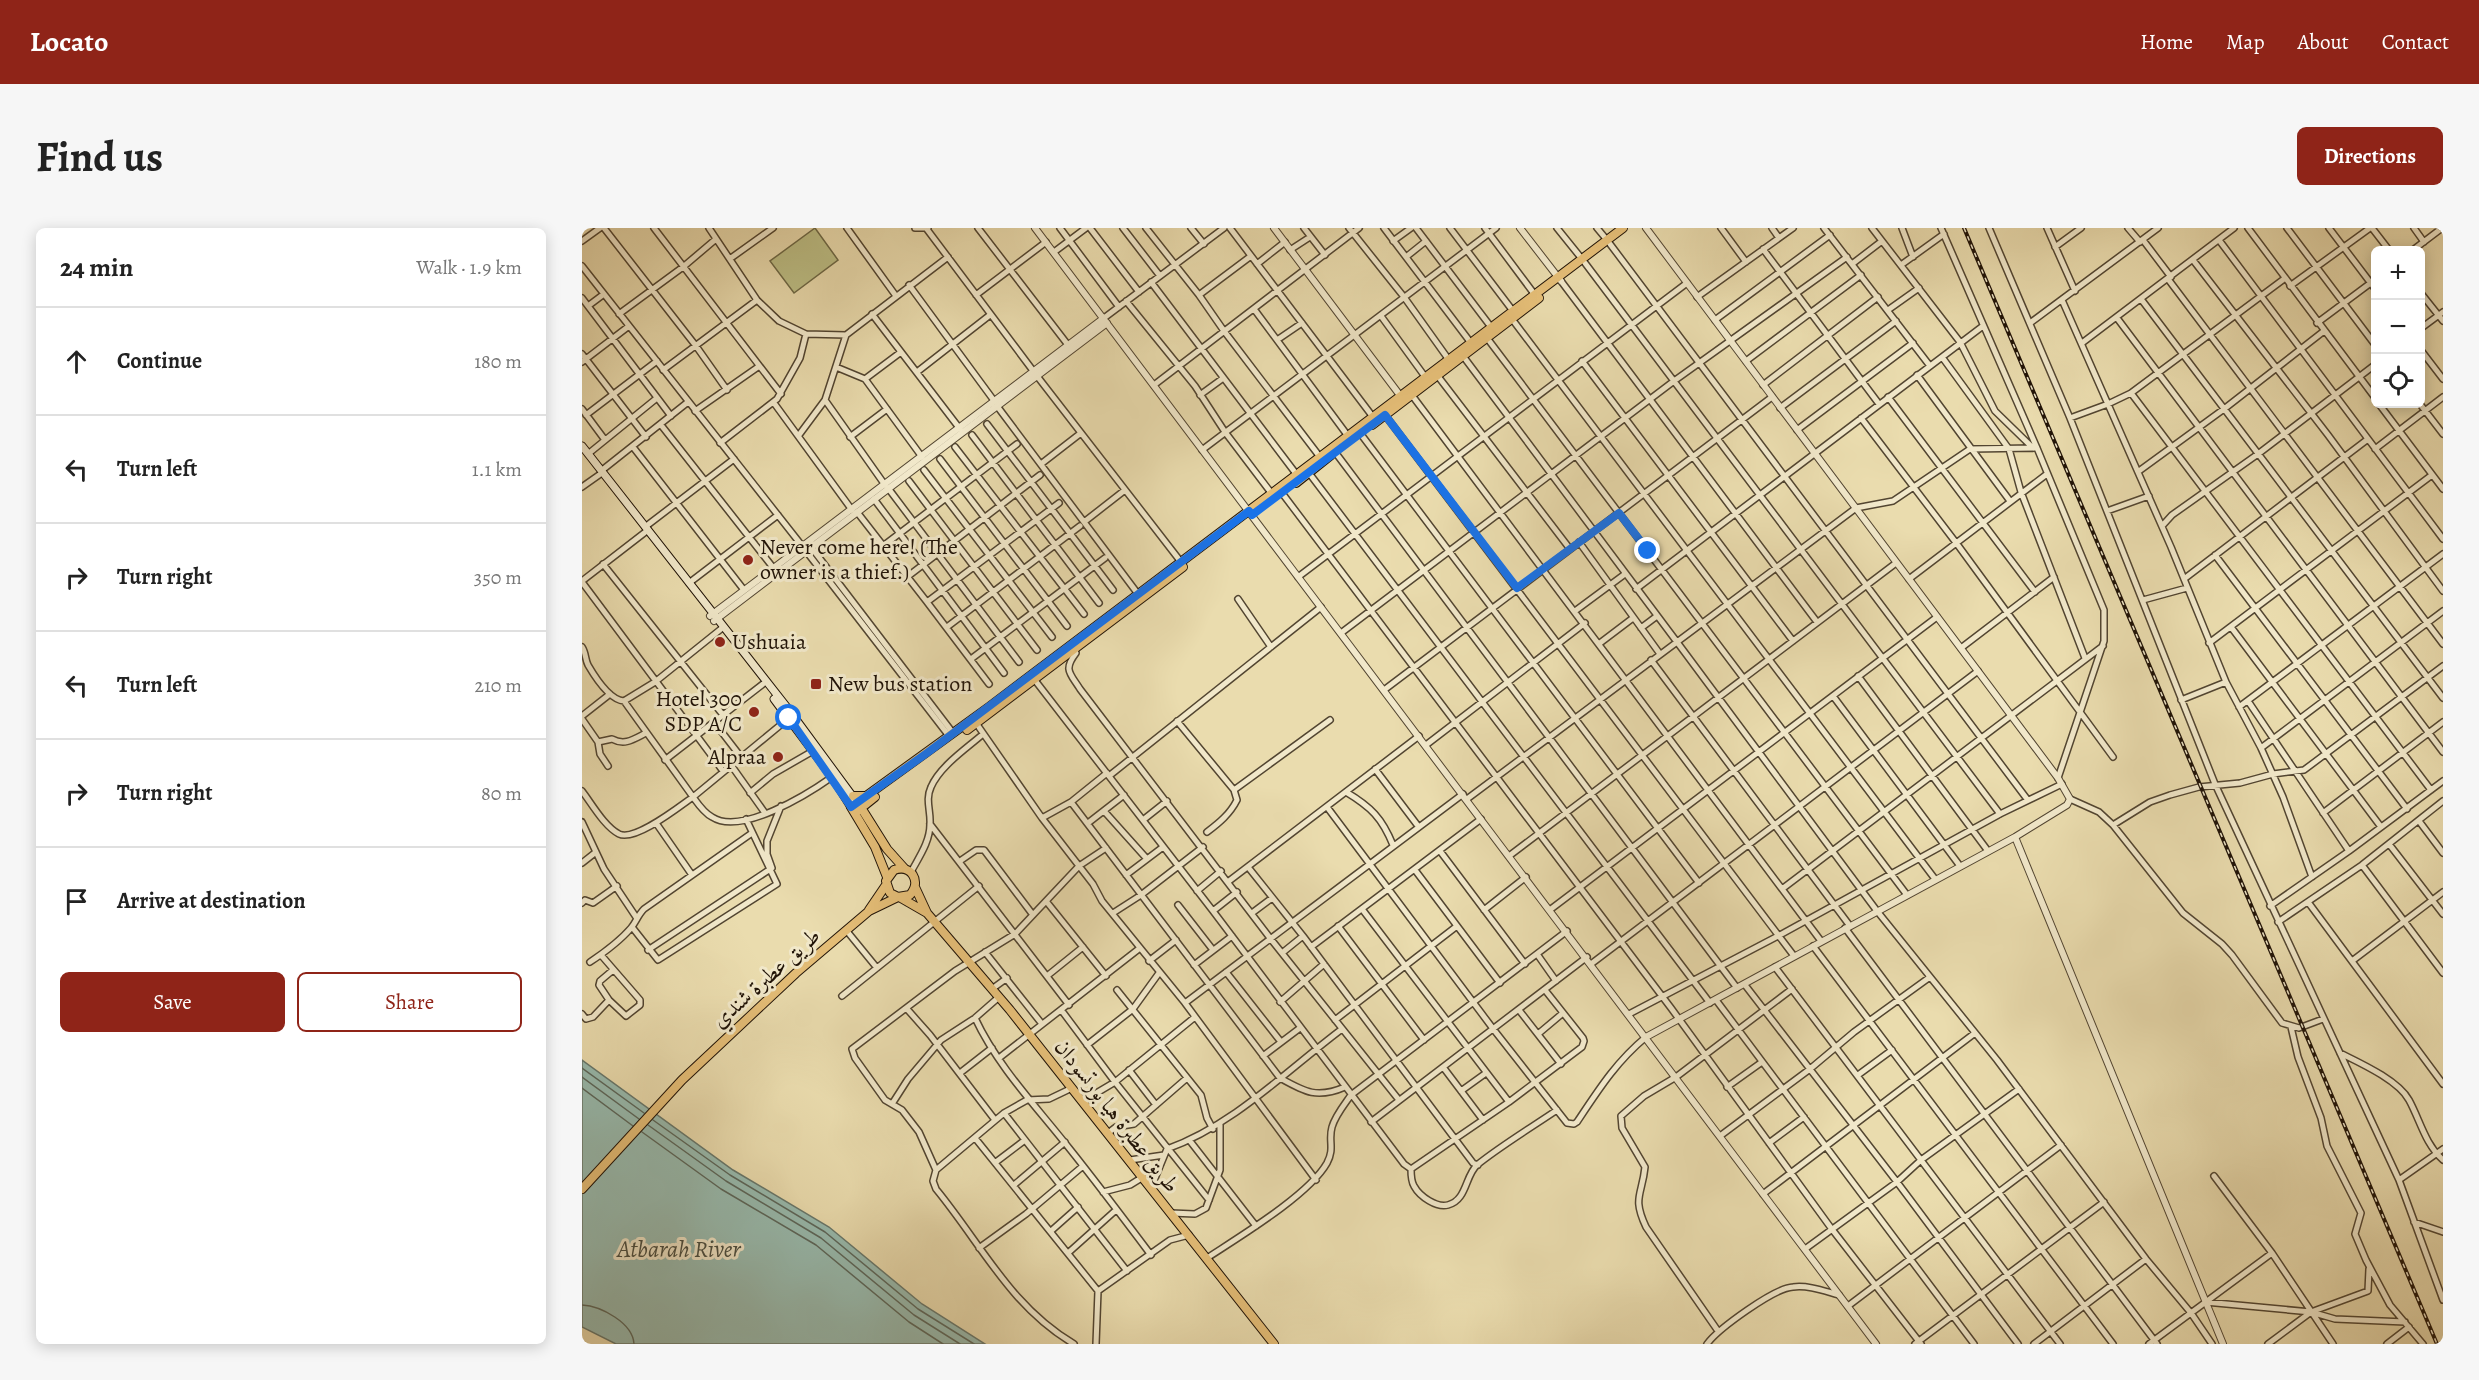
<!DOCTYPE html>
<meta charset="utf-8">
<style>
body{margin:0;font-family:Alegreya,Amiri,serif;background:#f6f6f6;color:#222}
.controls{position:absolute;right:18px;top:18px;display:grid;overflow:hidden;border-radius:9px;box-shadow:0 3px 15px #0003}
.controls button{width:54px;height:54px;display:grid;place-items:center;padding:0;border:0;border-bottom:2px solid #e0e0e0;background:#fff;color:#222;font:30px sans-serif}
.stop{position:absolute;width:18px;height:18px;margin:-14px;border:4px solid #1a73e8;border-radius:50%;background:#fff}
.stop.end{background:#1a73e8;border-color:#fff;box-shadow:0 2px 6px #0008}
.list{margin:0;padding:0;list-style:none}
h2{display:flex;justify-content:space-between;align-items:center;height:78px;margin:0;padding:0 24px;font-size:26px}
h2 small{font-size:20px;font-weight:400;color:#767676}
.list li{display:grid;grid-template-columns:39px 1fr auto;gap:18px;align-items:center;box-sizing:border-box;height:108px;padding:0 24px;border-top:2px solid #e0e0e0}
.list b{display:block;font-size:22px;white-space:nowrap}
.list em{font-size:20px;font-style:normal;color:#767676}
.actions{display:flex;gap:12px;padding:18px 24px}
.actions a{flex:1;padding:14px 0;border:2px solid #8f2418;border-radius:9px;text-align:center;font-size:21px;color:#8f2418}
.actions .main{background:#8f2418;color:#fff}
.icon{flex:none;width:33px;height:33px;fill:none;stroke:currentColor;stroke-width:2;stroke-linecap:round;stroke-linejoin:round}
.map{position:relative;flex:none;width:1861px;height:1116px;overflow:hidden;border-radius:9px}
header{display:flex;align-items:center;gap:36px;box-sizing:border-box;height:84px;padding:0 30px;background:#8f2418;color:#fff}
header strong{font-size:28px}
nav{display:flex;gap:33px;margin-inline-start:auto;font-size:21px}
.intro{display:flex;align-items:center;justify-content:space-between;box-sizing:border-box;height:144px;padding:0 36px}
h1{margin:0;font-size:42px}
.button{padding:15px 27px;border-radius:9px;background:#8f2418;color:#fff;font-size:21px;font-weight:700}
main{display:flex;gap:36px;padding:0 36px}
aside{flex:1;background:#fff;border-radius:9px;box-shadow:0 3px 15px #0003}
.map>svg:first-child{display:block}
</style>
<header>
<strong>Locato</strong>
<nav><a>Home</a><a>Map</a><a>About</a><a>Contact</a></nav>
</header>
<div class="intro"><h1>Find us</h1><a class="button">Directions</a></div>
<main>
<aside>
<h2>24 min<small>Walk · 1.9 km</small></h2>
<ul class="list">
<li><svg class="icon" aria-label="ahead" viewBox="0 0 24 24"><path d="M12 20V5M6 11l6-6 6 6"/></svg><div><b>Continue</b></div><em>180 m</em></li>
<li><svg class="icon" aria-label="left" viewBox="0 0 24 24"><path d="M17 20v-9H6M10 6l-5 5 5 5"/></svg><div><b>Turn left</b></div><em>1.1 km</em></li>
<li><svg class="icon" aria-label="right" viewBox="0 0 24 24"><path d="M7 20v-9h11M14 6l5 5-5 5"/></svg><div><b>Turn right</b></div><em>350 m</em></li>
<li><svg class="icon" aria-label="left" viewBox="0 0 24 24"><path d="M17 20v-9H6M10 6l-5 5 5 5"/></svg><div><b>Turn left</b></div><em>210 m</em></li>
<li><svg class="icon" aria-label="right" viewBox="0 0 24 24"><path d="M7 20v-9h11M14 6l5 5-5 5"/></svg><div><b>Turn right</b></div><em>80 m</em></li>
<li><svg class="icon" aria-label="arrive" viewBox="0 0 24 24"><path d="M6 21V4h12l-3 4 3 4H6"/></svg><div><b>Arrive at destination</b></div></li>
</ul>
<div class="actions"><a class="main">Save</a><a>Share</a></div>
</aside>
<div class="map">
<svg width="1861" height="1116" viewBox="0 0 1861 1116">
<rect width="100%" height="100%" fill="#eadcae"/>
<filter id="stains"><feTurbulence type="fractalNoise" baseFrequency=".00333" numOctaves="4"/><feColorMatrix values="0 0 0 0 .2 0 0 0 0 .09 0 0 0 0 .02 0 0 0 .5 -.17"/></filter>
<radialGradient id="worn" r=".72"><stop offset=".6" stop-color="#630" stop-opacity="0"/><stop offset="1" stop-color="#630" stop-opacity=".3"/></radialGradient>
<!-- green -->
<path fill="#bdbf86" stroke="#6e6946" stroke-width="1.5" d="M233 0 256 32 212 65 188 33Z"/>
<!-- water -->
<path fill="#98bbaf" stroke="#68786c" stroke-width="1.5" d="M0 832 151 942 247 999 340 1076 403 1116H34L0 1099Z"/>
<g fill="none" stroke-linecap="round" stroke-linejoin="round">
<!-- shore -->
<path stroke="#5c675b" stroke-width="1.5" d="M0 840 62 885
M0 849 57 891
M0 860 51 898
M71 892 148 947 243 1004 336 1081 392 1116
M66 897 144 953 239 1010 332 1087 378 1116
M60 904 139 961 234 1017 327 1094 361 1116
M0 1077C19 1078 51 1095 52 1116"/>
<defs>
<path id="minor" d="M22 0 114 118 145 162
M72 0 199 166
M127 0 175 72 197 93 224 106 264 107 366 29
M265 0 314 68
M333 0H346
M344 0 452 144
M396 0 486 117
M478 0 537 79
M508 0 557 64
M541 0 578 48
M564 0 617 67 642 103 738 229
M609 0 622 16
M648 0 791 189
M722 0 743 27
M767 0 822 69 867 132
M802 0 889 115
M834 0 909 99
M868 0 931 83
M903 0 953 67
M975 0 1000 31
M1015 0 1025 12
M1139 0 1164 34
M1190 0 1197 10
M1242 0 1348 138
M1290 0 1378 114 1413 183 1451 220
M1320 0 1331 29
M1359 0 1455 220 1522 382V413L1476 550
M1407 0 1488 190 1633 556 1817 952 1861 1072
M1465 0 1493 63
M1546 0 1558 14
M1666 0 1794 171
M1705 0 1794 118
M1747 0 1794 62
M1790 0 1807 22
M1832 0 1842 14
M1561 12 1589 49
M1637 12 1861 311
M0 13 18 0
M811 13 829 0
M1028 16 1445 571
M1473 19 1499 0
M1181 21 1297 176
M708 22 728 9
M1831 22 1860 0
M472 24 504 0
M824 29 844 13
M149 30 191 0
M1611 32 1746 207 1861 363
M1003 35 1418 586
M675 36 703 14
M1270 36 1300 13
M1319 37 1362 6
M0 38 221 319
M1586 51 1861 416
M979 53 1235 394
M569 54 715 247
M327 57 413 174
M1708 58 1788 0
M1838 64 1861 93
M394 67 464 14
M617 67 669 28
M1115 69 1211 0
M0 70 89 188
M1559 71 1861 470
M1480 72 1589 319 1644 454 1679 520 1701 569 1730 649
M544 73 613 158 643 204 690 266
M6 78 22 66
M672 81 766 208
M1306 82 1337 60
M37 86 101 39 134 11
M290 86 378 201
M799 88 844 150
M522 90 642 0
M1535 90 1861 524
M930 91 1353 651
M1133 92 1248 7
M1448 95 1576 0
M1735 95 1794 51
M1838 101 1861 84
M905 110 1325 667
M695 112 720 95
M1500 115 1652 0
M1838 121 1861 151
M0 126 64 209
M881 128 1095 414 1274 280 1311 273 1388 221 1455 220
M1360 129 1427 221 1439 264 1503 430
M1000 133 1211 413
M1164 133 1279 47
M0 134 47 98
M254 139 283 151 340 229
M81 142 175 72
M335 144 408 87
M855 147 988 321
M1335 147 1428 273
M455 148 599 334
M283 151 319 124
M572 157 777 0
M1181 157 1296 69
M1549 165 1849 562
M829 166 1239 713
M618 167 640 151
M1306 169 1453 364
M243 172 303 257
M192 175 270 282
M1797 176 1861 261
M1838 176 1861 206
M415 178 556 366
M1198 180 1314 93
M0 181 23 212
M113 183 176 139
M4 187 75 133
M803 187 1212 728
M1279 190 1375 316 1531 529
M1488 190 1526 176 1549 165 1702 51
M405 196 531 362
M79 197 193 342
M1215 202 1331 115
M778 205 1117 655
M217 207 243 172 264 107
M390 207 517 375
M268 209 305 181
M138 215 195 171 218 130 224 106
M51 219 162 362
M373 219 502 386
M1793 221 1861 169
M620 222 914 0
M753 224 1155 760
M6 226 75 170
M358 231 485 398
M459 236 499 205
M342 242 470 409
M19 243 106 174
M1557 243 1642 181 1742 103
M727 245 1128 775
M327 253 455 422
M0 259 17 247
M306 260 437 434
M700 265 1089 780 1249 1000 1339 1116
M292 271 422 445
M1525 283 1567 268
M275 284 345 374 477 275
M502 294 543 262
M1580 298 1590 287 1676 226 1794 136
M63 299 152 231
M997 314 1078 426
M301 318 435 216
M229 319 371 505
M224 323 367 508
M1633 327 1825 581
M21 336 141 487
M325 349 458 247
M716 349 1105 55
M1327 351 1465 246
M1602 351 1786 211
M0 353 66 302
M0 354 141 543
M107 355 196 287
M1054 361 1401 98
M656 371 689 419
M1561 372 1605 360
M345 374 407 456
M993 383 1043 346
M365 399 498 298
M1649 399 1799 599
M1059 400 1075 388
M759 405 1092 153 1265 29
M1018 415 1051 390
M1627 415 1850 247
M0 419C4 425 3 431 6 437 13 449 28 472 42 473L73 454 139 401
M492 420 494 425C481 442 488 445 498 461L688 710 817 872
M1379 420 1472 349
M389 431 523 330
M1069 432 1268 698
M1276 448 1406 623
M452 451 631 683 822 936 829 941
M802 462 1190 169
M1251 468 1378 638
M1599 472 1644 454
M42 473 111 569 207 490
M1666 473 1767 623
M1657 479 1861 326
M0 488 28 466
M0 491 16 514 18 526 26 538
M595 493 652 562 655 572C648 586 637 595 625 604
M132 494 159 529
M394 495 460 590 511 656 520 673 603 775 734 952
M16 514 30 511C43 518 52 511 64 505
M844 517 1003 395
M1679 520 1861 383
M83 532 181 456
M149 537 183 585
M793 541 836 598
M527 548 739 379
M652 562 748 492
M0 563C10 576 22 598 37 606 53 614 98 578 111 569 116 576 122 585 130 589 159 608 226 566 250 549
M764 564C789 579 800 590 811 617
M168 565 191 546 231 523
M885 571 1095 414 1295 683 1415 832 1564 1031 1609 1085 1630 1116
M1488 571 1517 584 1531 597 1601 685 1640 716 1650 727 1700 795 1717 800 1741 791
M489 574 698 850C723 864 735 871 763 859
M745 579 912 802 985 895 992 896 995 894C1017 861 1034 834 1064 809
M522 583 565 631
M1741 585 1861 494
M460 590 489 574 525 545
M561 592 585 573
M1837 593 1861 625
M0 594 22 641 54 689
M74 595 110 647
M506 595 542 567
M348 596 487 777
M1531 597 1568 574 1588 567 1617 559 1658 555 1691 546 1722 542 1861 438
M1807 616 1861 686
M858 623 943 736
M927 628 1314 335
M378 633 394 622H402L451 687
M0 635 14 624
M1780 637 1861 745
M666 639 721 708 891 935 896 937
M833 642 918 755
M329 644C337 629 348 614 348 596 349 583 343 572 349 559 358 538 384 521 401 506
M544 647 581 619
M647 653 837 508
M1200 661 1521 418
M615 663 639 643
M464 673 524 748
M1726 674 1861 856
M0 675 3 672 11 675 35 658
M596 677 631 722
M1688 678 1767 623 1861 553
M780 681 927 874
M969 681 1355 389
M902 682 944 649
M631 683 655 664
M531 685 559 667 621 619
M670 685 690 670
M1696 694 1780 637 1861 573
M756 698 842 812
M50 699 76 732 195 656 164 591
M1263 700 1575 1116
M264 702 295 740
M1231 718 1531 1116
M729 719 899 591
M66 722 190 640 185 626V613L199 578
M403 724 460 796
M700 725 721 708
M955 726 974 753
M19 727 58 772V777L44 788 27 772 17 757 18 753 31 742
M567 733 594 712
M1770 733 1861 664
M8 734C23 724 37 714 49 700 54 694 56 687 62 681L170 605
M1009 736 1396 443
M612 737 650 708
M1193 739 1478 1116
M644 744 699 814
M465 748 501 719
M1163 757 1315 954 1436 1116
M410 761 425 750
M535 762 619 867 625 890 631 901
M260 768 397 658
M1134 772 1392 1116
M698 774 742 736
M603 775 881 566
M325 781 348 807 413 892
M937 782 979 836
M480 783 533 854 627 972
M0 786 4 791 11 789 27 772
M1047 786 1196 708 1418 586 1480 556
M393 790C416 839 454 878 487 920 515 955 542 991 569 1027
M753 792 875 698
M1709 799 1716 829 1739 890 1745 918 1779 985 1773 1006 1784 1032 1808 1077 1841 1116
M956 806 981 785
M505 817 551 781 577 745
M1758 825C1778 835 1816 852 1827 872 1838 892 1843 916 1861 932
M681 828 718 800
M417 830 558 720
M861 839 901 892
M547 842 574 877
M378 845 410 820
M1276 847 1310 822
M1145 859 1180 834
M879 863 904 845
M501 873 533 854 613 789
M310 876 326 851 359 812 393 790 417 769
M422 885 545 1043
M789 894 1005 729
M526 905 534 899 552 896 605 850
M1138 908 1228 841 1272 804 1348 749
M393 910 516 1063 588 1012 607 1007
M608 913 674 998
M1187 915 1222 889
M548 932 582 927
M414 934 443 912
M829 941 927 874 1000 819 1002 813 1001 810 963 762
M829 941C829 947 829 953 832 958 838 969 855 980 866 977 885 972 883 948 895 937 917 919 950 899 975 882
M354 942 422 885 445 872 467 871 490 860
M1632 948 1690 1025 1751 1116
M1817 952 1861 921
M432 957 483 914
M569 960 585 921C652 897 704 843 760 801
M521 964 548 957 561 949
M1181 966 1393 805
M589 985 613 986 624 980 638 942V896
M1832 994 1861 1004
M469 1003 496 979
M397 1020 444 986 501 938
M1223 1021 1315 954 1339 932 1437 861
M486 1025 534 982
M625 1030C657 1009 727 967 745 935 753 920 746 913 750 899 753 888 762 877 769 867L985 703
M1623 1074 1729 1084 1753 1091 1823 1094
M1266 1078 1479 917
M1136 1103 1064 999C1050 969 1060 968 1063 939L1040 900 1039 888 1062 868 1094 849 1210 761
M492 1116C428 1078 400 1017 354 961L351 953 354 942 337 904 320 882 303 872 273 830 270 821 373 743 433 706 497 638 524 620
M514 1116 516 1063
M1125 1116C1136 1101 1192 1060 1211 1059 1226 1057 1242 1063 1257 1067
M1333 1116 1522 974
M1452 1116 1564 1031
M1567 1116 1690 1025
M1686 1116 1729 1084 1786 1063 1787 1041
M1805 1116 1827 1099"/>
<path id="tertiary" d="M453 0 1294 1116
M692 0 820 170
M938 0 979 53
M1064 0 1476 550 1488 571 1485 577 1433 609 1064 809
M128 388 522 90
M132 393 525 95
M1433 609 1641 1116"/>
<path id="secondary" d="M0 218 207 482 274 573
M192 471 250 549 269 579"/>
<path id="primary" d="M790 197 957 70
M714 255 749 227
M385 502 601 339
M271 568H285
M278 578 305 621 322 640
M273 585 293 569
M305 649 293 619 269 579 407 479 1041 0"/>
<path id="trunk" d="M333 659 345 685
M319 670 345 685 428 782 692 1116
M287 682 304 657
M0 961 100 852 214 745 287 683 316 669 328 667C340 653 329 636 312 642L304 653 308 665 316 669"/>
</defs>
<!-- minor casing -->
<use href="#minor" stroke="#524531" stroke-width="8"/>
<!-- tertiary casing -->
<use href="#tertiary" stroke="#524531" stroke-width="8"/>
<!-- secondary casing -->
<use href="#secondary" stroke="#201307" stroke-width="9"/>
<!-- primary casing -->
<use href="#primary" stroke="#201307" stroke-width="10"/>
<!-- trunk casing -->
<use href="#trunk" stroke="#201307" stroke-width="10"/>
<!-- minor -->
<use href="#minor" stroke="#f1e8ca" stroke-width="5"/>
<!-- tertiary -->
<use href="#tertiary" stroke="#f1e8ca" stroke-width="6"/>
<!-- secondary -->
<use href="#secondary" stroke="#f1e8ca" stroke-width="7"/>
<!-- primary -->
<use href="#primary" stroke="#e5be77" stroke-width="8"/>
<!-- trunk -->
<use href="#trunk" stroke="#e5be77" stroke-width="8"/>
<defs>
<path id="rail" d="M1382 0 1855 1116"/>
</defs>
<!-- rail casing -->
<use href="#rail" stroke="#201307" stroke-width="4"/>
<!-- rail -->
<use href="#rail" stroke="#f1e8ca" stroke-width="1.5" stroke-dasharray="4.5" stroke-linecap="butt"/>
</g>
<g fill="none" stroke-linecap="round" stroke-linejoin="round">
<!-- route -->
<path stroke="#1a73e8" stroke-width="8" d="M207 490 269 579 345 525 667 283 670 287 803 187 935 360 1037 285 1066 323"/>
</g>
<!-- markers -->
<g fill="#8f2418" stroke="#f1e8ca" stroke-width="2">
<circle cx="166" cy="332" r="6"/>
<circle cx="138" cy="414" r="6"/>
<rect x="228" y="450" width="12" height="12" rx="3"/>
<circle cx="172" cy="484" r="6"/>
<circle cx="196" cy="529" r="6"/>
</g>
<g text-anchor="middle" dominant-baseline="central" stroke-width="6" stroke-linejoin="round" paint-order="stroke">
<!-- poi labels -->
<g font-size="22" fill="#201307" stroke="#f1e8ca" text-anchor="start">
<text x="178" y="319">Never come here! (The<tspan x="178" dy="25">owner is a thief.)</tspan></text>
<text x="150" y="414">Ushuaia</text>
<text x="246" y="456">New bus station</text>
<text x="160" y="471" text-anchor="end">Hotel 300<tspan x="160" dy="25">SDP A/C</tspan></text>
<text x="184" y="529" text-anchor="end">Alpraa</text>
</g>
<!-- street labels -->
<g font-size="22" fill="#201307" stroke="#f1e8ca">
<text transform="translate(184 750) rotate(-42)">طريق عطبرة شندي</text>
<text transform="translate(535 888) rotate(52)">طريق عطبرة هيا بورتسودان</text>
</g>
<!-- water labels -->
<g font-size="24" font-style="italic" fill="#4a4e42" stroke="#f1e8ca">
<text x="97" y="1021">Atbarah River</text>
</g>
</g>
<rect width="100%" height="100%" filter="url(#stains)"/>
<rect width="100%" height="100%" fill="url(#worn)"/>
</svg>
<div class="controls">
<button>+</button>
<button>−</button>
<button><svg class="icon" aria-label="locate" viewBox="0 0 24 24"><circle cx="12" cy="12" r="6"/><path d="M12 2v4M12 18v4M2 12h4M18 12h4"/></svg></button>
</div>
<div class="stop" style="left:207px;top:490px"></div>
<div class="stop end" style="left:1066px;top:323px"></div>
</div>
</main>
